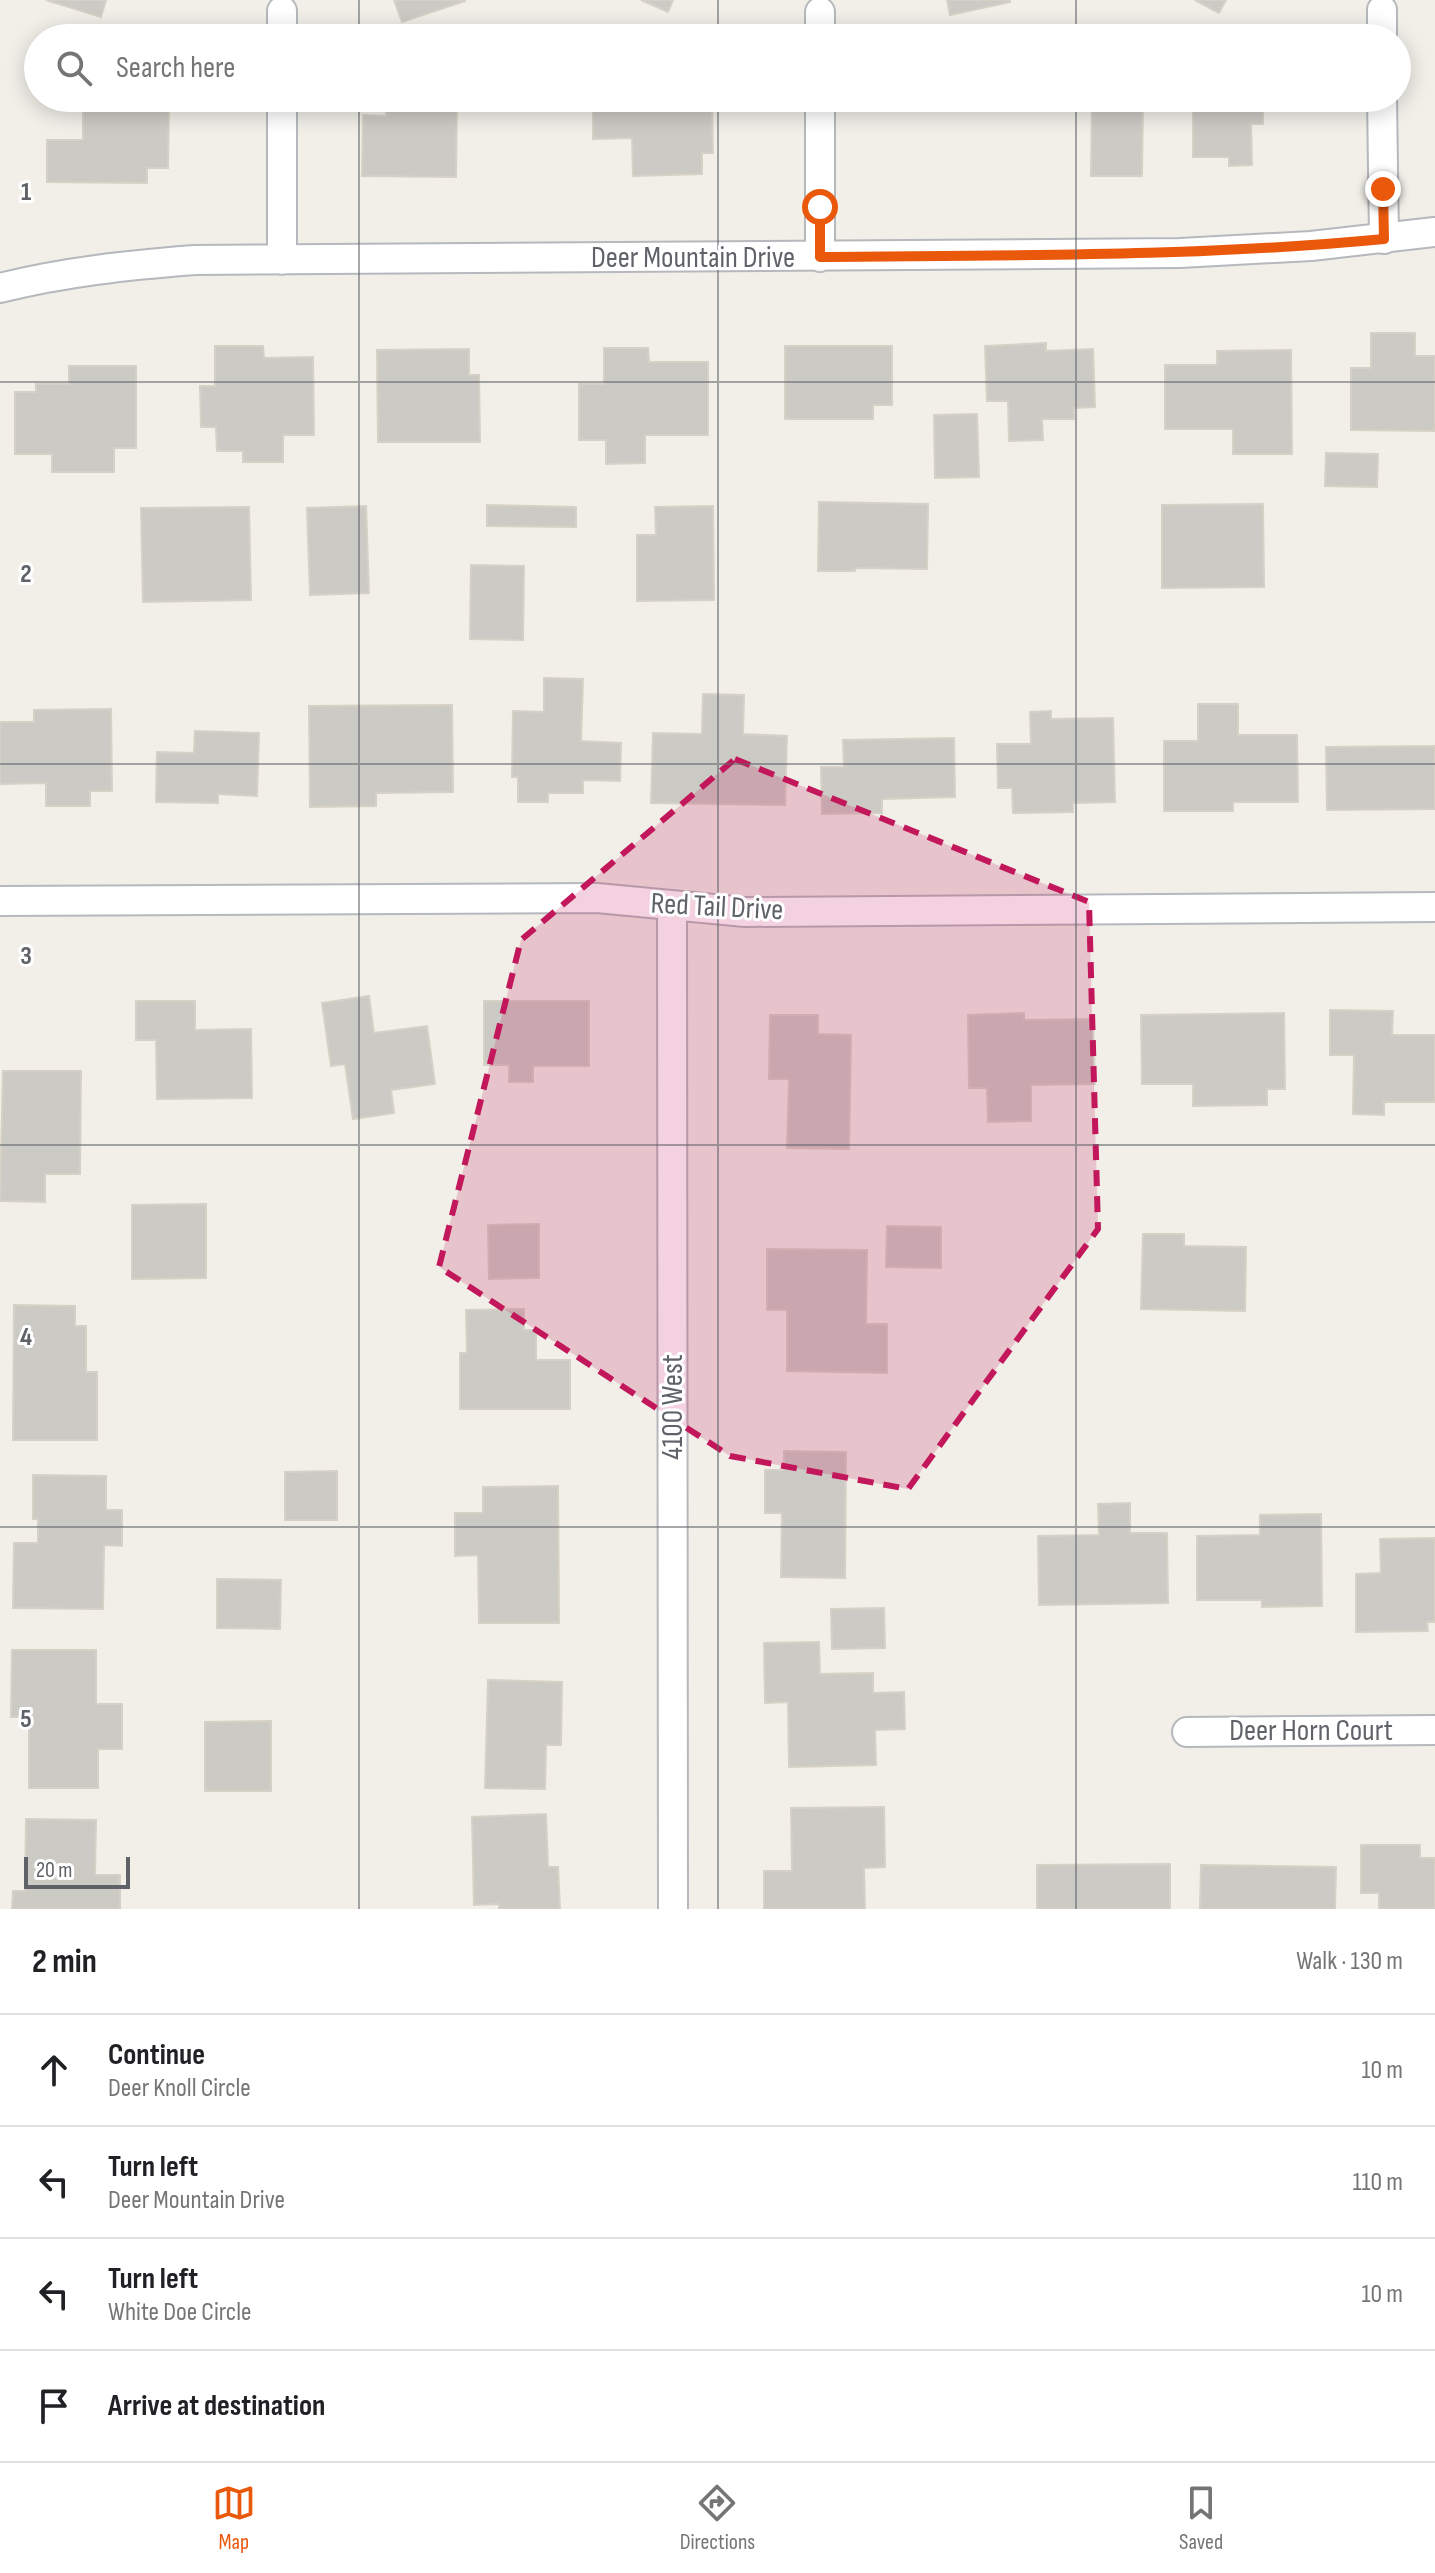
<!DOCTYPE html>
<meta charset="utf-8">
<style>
body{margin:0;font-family:"Sofia Sans Condensed",sans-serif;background:#f6f6f6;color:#202124}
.scale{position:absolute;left:24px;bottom:20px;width:106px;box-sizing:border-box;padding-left:8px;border:4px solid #5f6368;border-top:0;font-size:22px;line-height:28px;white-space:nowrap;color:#5f6368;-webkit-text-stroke:6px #fff;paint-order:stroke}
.stop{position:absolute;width:24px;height:24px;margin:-18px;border:6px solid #ea580c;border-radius:50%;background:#fff}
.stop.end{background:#ea580c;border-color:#fff;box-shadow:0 2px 8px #0008}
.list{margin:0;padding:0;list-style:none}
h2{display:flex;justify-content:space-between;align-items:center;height:104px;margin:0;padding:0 32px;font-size:34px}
h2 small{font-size:26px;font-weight:400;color:#757577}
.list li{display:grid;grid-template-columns:52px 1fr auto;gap:24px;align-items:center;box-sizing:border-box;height:112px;padding:0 32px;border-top:2px solid #e0e0e0}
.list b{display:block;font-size:30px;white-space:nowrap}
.list p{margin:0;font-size:26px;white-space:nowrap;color:#757577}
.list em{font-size:26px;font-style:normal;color:#757577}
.icon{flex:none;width:44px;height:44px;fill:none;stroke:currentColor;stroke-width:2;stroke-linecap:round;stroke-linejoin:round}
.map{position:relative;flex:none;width:1435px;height:1909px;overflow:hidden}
.search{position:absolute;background:#fff;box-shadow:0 4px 20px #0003;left:24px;right:24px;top:24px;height:88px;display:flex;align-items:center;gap:20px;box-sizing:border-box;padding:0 28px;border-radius:44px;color:#757577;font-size:30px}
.sheet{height:552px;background:#fff}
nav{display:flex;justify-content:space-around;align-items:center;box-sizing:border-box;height:112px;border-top:2px solid #e0e0e0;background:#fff;font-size:22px;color:#757577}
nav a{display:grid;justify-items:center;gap:4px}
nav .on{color:#ea580c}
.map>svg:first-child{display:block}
</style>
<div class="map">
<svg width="1435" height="1909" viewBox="0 0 1435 1909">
<rect width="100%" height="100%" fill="#f1efe8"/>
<!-- building -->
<path fill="#cccac5" stroke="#d6d1c6" stroke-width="2" d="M46 0H106L101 17Z
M394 0H464L465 1 402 22Z
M641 0H673L668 12Z
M947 0H1010V2L950 15Z
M1195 0H1226L1219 13Z
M83 98H169L168 168H147V183L47 182V140H83Z
M386 98H457L456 177 362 176 363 115 386 116Z
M593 98H701V106H712L713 153H702V174L633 176 632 138 593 139Z
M1092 98H1143L1142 176H1091Z
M1193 98H1263V124H1251L1252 165 1229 166V157H1193Z
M1371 333H1415V356H1435V431L1351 430V368H1371Z
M1046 343V351L1093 349 1095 407 1074 408V419H1042L1043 440 1009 441 1008 401H987L985 346Z
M215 346H263L264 358 313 357 314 435H283V462H243V451H217L216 427H201L200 386H215Z
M785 346H892V405H873V419H785Z
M604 348H648L649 362H708V435H645V463L606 464V440H579V384H604Z
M469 349V375H479L480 442H378L377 350Z
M1291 350 1292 454H1233V429H1165V365H1217V351Z
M69 366H136V448H114V472H52V454H15V392H36V384H69Z
M977 414 979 477 935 478 934 415Z
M1326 453 1378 454 1377 487 1325 486Z
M819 502 928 504 927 569 855 568V571H818Z
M1263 504 1264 587 1162 588V505Z
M487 505 576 507V527L487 526Z
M366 506 369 593 310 595 307 508Z
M713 506 714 600 637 601V535H656L655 507Z
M249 507 251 600 143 602 141 508Z
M471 565 524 566 523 640 470 639Z
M544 678 583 679 581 741 621 743 620 781 583 780V793H548V802H518V777H512L513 711 544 712Z
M703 694 744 695 743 734 787 736 785 805 651 803 653 733 702 734Z
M1198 704H1238V735H1297L1298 802H1233V811H1164V741H1198Z
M452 705 453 792 376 793V806L310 807 309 706Z
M111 709 112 791H90V806H46V783L0 784V722H34V710Z
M1051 711V719L1113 718 1115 802 1073 803V812L1013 813 1012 788H998L997 744H1031L1030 712Z
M195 731 259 733 257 796 218 794V803L156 802 157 752 194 753Z
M954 738 955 797 882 799V813L822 814 821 767H844L843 740Z
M1435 746V809L1327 810 1326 747Z
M369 996 374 1033 427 1026 435 1084 391 1090 394 1113 353 1119 345 1064 331 1066 322 1003Z
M136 1001H195V1030L251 1029 252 1098 157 1099 156 1040H136Z
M484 1001H589V1066H533V1082H509V1065H484Z
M1330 1010 1393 1011 1392 1035H1435V1102H1384V1115L1353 1114 1354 1055H1330Z
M1024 1013V1020L1093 1019 1095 1084 1031 1085V1121L988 1122 987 1088H969L968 1015Z
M1284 1013 1285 1089H1267V1105L1193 1106V1084H1142L1141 1015Z
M770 1015H818V1034L851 1035 849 1149 787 1148 789 1079H769Z
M3 1071H81L80 1174H45V1202L0 1201Z
M206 1204V1278L132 1279V1205Z
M539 1224V1278L489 1279 488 1225Z
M887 1226 941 1227V1268L886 1267Z
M1143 1234H1184V1246L1246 1247 1245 1311 1141 1309Z
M767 1249 867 1250 866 1324H887V1373L787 1371V1310H767Z
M14 1305 75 1306V1326H86V1372H97V1440H13Z
M524 1309V1330H536V1360H570V1409H460V1353H467L466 1310Z
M784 1451 846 1452 845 1578 781 1577 782 1513H765V1470H784Z
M337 1471V1520H285V1472Z
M33 1475 106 1476V1510H122V1546L104 1545 103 1609 13 1608 14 1543H38V1519H33Z
M558 1486 559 1623H479L478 1555 455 1556V1513H483V1487Z
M1130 1503V1533H1167L1168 1603 1039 1605 1038 1536 1099 1535 1098 1504Z
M1321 1514 1322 1606 1262 1607V1600H1197V1536L1260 1535V1515Z
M1435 1538V1622H1427L1428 1631 1356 1632V1574L1381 1573 1380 1539Z
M217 1579 281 1580 280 1629 217 1628Z
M884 1608 885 1648 832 1649 831 1609Z
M819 1642 820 1674 873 1673V1693L904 1692 905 1729 875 1730 876 1765 789 1767 788 1702 765 1703 764 1643Z
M12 1650H96V1704H122V1749H98V1788H29V1717H11Z
M488 1680 562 1682 561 1745H546L545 1789 485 1788Z
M271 1721V1791H205V1722Z
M884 1807 885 1867 864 1868 865 1909H764V1871H792L791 1808Z
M546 1814 548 1867H558L560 1909H499V1904L474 1905 472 1817Z
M26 1819 96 1820 95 1875H120V1909H12L13 1891H25Z
M1361 1845H1420V1858H1435V1909H1379V1893H1361Z
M1170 1864V1909H1037V1865Z
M1201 1865 1336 1867 1335 1909H1200Z"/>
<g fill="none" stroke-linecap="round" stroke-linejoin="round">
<defs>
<path id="minor" d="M1382 10V38
M282 11V38
M820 12V38
M282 98V260
M820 98V257
M1382 98 1384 239
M0 288C64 272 129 265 195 260L1180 253 1311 246 1435 232
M0 901 597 898 745 912 1435 907
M672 906 673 1909
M1187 1732 1435 1730"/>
</defs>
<!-- minor casing -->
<use href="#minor" stroke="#b5b8bc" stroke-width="32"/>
<!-- minor -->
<use href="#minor" stroke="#fff" stroke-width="28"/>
</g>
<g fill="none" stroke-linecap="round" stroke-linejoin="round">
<!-- route -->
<path stroke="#ea580c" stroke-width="10" d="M820 207V257C1009 255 1197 257 1384 239L1383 189"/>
</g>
<!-- marked area -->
<path fill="#c2185b" fill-opacity="0.2" stroke="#c2185b" stroke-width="6" stroke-dasharray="16 10" stroke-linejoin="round" d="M735 759 1089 902 1098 1229 908 1489 730 1456 439 1267 521 940Z"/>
<!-- grid -->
<path fill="none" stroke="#5f6368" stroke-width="2" stroke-opacity="0.55" d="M359 0V38M718 0V38M1076 0V38M359 98V1909M718 98V1909M1076 98V1909M0 382H1435M0 764H1435M0 1145H1435M0 1527H1435"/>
<g text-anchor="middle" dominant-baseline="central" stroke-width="6" stroke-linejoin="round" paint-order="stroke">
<!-- street labels -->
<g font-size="30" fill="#5f6368" stroke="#fff">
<text x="693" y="258">Deer Mountain Drive</text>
<text transform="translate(717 907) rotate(3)">Red Tail Drive</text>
<text transform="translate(673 1407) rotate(-90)">4100 West</text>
<text x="1311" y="1731">Deer Horn Court</text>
</g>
</g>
<g font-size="26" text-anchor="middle" font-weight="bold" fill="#5f6368" stroke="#fff" stroke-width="6" stroke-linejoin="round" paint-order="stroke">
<text x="26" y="200">1</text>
<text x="26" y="582">2</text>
<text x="26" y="964">3</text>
<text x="26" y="1345">4</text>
<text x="26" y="1727">5</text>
</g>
</svg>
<div class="scale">20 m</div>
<div class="stop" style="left:820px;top:207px"></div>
<div class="stop end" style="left:1383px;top:189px"></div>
<div class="search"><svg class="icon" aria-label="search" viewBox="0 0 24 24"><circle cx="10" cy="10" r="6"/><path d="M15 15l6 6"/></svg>Search here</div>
</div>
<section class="sheet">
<h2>2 min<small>Walk · 130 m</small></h2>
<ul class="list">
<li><svg class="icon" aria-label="ahead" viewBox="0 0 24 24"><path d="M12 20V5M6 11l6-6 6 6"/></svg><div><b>Continue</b><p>Deer Knoll Circle</p></div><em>10 m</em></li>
<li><svg class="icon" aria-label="left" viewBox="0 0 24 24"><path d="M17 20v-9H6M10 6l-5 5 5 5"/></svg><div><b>Turn left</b><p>Deer Mountain Drive</p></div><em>110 m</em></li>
<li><svg class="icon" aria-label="left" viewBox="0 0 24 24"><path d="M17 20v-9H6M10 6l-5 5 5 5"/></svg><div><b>Turn left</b><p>White Doe Circle</p></div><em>10 m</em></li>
<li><svg class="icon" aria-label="arrive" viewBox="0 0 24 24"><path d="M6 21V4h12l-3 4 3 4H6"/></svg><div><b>Arrive at destination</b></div></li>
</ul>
</section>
<nav>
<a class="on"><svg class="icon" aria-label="map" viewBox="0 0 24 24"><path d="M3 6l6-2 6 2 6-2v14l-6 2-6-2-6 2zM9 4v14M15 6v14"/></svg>Map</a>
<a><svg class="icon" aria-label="directions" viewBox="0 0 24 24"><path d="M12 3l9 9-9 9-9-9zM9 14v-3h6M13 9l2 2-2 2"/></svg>Directions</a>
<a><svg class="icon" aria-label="saved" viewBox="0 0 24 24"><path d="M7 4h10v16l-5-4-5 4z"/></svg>Saved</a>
</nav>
